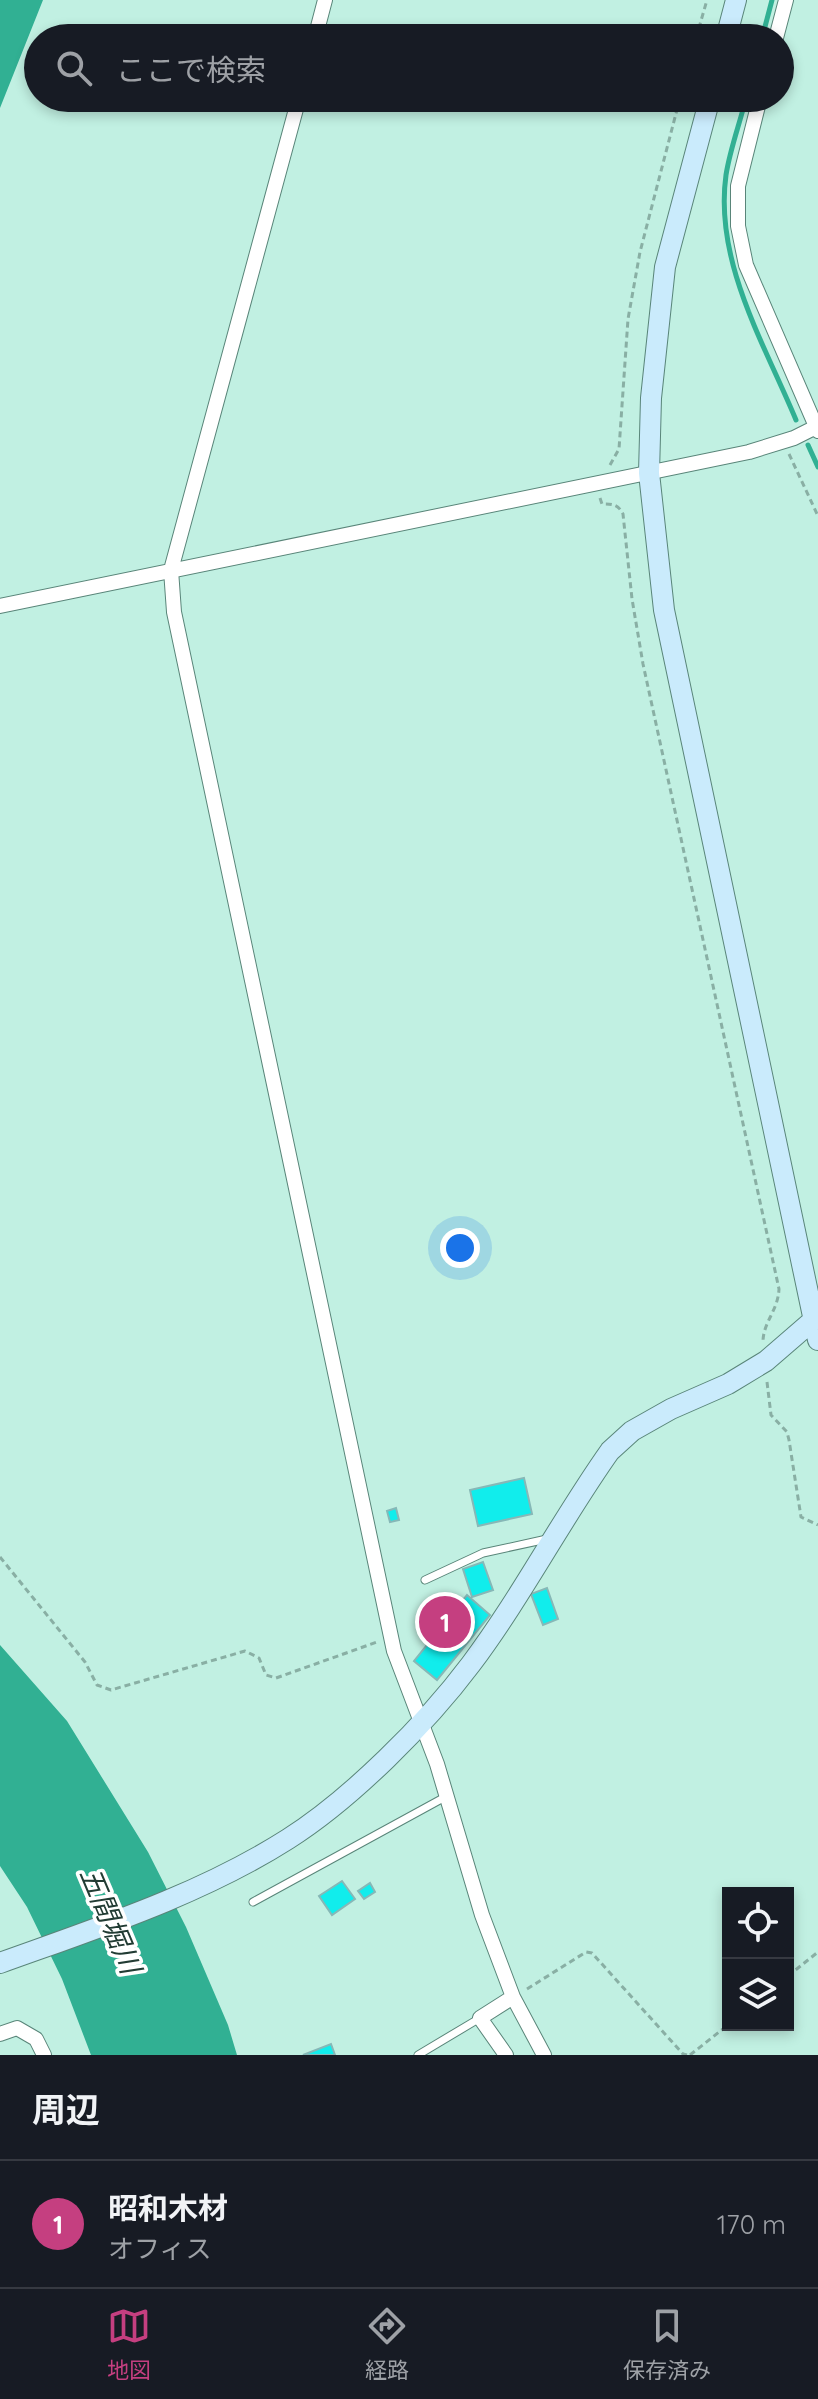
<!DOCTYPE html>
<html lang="ja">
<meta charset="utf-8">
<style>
body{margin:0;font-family:Quicksand,"Noto Sans JP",sans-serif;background:#20242c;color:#f1f3f6}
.controls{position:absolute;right:24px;bottom:24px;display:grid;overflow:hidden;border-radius:0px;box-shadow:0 4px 12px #0003}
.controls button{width:72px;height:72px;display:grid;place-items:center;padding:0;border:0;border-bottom:2px solid #363941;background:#171b24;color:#f1f3f6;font:40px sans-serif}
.you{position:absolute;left:460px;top:1248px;width:28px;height:28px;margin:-20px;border:6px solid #fff;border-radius:50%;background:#1a73e8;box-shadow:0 0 0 12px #1a73e833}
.badge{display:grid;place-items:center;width:52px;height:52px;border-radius:50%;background:#c53f80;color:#fff;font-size:26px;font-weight:700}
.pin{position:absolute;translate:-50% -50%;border:4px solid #fff;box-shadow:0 2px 8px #0006}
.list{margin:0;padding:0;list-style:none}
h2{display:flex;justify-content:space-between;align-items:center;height:104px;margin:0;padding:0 32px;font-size:34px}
h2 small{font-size:26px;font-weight:400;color:#9ea1a6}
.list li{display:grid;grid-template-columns:52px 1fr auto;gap:24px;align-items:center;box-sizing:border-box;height:128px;padding:0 32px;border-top:2px solid #363941}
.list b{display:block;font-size:30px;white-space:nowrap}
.list p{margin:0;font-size:26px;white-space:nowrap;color:#9ea1a6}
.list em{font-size:26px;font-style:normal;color:#9ea1a6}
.icon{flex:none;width:44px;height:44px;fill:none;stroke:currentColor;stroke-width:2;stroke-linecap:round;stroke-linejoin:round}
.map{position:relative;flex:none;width:818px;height:2055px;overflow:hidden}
.search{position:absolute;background:#171b24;box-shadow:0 4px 12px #0003;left:24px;right:24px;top:24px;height:88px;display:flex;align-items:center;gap:20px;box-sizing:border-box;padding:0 28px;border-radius:44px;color:#9ea1a6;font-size:30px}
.sheet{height:232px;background:#171b24}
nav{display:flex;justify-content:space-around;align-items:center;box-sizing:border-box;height:112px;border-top:2px solid #363941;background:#171b24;font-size:22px;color:#9ea1a6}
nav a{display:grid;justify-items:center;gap:4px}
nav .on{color:#c53f80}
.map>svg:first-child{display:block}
</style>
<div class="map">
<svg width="818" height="2055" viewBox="0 0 818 2055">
<rect width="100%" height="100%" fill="#c1f0e2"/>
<!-- water -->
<path fill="#31b093" d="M0 0H43L0 108Z
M0 1645 67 1721 148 1852 186 1927 228 2025 237 2055H91L62 1979 27 1907 0 1866Z"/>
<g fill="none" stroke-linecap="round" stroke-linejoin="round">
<!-- stream -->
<path stroke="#31b093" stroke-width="5" d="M762 38 772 0
M746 98C740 123 730 149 726 175 714 261 764 343 796 420
M808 445 818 467"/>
</g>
<!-- building -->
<path fill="#11edec" stroke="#86b8b7" stroke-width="2" d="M524 1478 532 1514 478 1526 470 1490Z
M396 1508 399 1520 390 1522 387 1511Z
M483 1562 493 1590 472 1597 463 1569Z
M547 1588 558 1619 543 1625 531 1594Z
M467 1595 490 1615 437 1680 414 1661Z
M342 1881 355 1899 332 1915 319 1896Z
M370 1883 375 1892 364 1899 358 1891Z
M331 2044 335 2055H303Z"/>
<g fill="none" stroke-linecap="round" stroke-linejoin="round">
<defs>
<path id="lane" d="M425 1580 483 1553 547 1539
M253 1902 447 1796
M418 2055 480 2018"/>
<path id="street" d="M315 38 325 0
M776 38 786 0
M299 98 171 570 174 612 394 1651 437 1764 482 1915 513 1997 544 2055
M760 98 738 186V226L746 265 818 431
M0 606 749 452 794 438 818 426
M0 2034 17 2028 36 2039 44 2055
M506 2055 480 2018 513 1997"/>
<path id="secondary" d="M726 38 736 0
M710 98 665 267 651 398 649 473 664 610 818 1340
M0 1963C97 1928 200 1895 288 1839 351 1799 426 1724 471 1664 522 1596 561 1520 610 1451L632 1431 671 1409 728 1384 766 1361 818 1316"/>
</defs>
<!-- lane casing -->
<use href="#lane" stroke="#598579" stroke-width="9"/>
<!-- street casing -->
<use href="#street" stroke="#598579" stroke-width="16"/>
<!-- secondary casing -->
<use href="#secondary" stroke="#598579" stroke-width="22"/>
<!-- path -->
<path stroke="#89afa4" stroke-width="3" stroke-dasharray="6 4" stroke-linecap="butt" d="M696 38 707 0
M789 454 818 516
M610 465 619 449 628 319 640 252 680 98
M600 498 602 504C612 504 618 504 623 514L632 599 643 664 779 1289C778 1311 763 1322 763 1342
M767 1382 771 1415 787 1432 789 1440 801 1517 818 1525
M0 1557 85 1662 97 1685 111 1690 245 1651 259 1658 266 1675 276 1678 377 1642
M788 1976 818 1952
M527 1989 586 1952 592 1953 683 2054 687 2055
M690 2055 728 2025"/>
<!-- lane -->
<use href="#lane" stroke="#fff" stroke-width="7"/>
<!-- street -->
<use href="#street" stroke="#fff" stroke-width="14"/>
<!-- secondary -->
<use href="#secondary" stroke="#caebfc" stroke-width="20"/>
</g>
<g text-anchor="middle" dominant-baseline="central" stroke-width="7" stroke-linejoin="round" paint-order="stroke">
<!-- water labels -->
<g font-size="28" font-style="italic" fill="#223c34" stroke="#fff">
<text transform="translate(111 1920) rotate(67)">五間堀川</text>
</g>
</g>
</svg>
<div class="controls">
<button><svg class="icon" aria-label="locate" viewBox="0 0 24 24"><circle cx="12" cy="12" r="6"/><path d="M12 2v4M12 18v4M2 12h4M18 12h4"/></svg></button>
<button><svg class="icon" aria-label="layers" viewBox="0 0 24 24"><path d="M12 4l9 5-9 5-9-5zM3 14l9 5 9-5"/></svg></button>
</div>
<div class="you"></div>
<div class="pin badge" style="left:445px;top:1622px">1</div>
<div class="search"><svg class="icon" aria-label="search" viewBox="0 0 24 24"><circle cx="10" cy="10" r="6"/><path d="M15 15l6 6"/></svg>ここで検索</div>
</div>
<section class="sheet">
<h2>周辺<small></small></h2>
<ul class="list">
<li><span class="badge">1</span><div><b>昭和木材</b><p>オフィス</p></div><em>170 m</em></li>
</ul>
</section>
<nav>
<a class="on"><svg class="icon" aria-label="map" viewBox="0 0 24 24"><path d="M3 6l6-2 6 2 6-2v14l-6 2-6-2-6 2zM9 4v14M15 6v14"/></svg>地図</a>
<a><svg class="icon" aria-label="directions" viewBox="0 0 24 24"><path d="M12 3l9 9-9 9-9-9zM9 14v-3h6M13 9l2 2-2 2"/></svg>経路</a>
<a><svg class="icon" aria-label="saved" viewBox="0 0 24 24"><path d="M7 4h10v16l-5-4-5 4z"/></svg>保存済み</a>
</nav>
